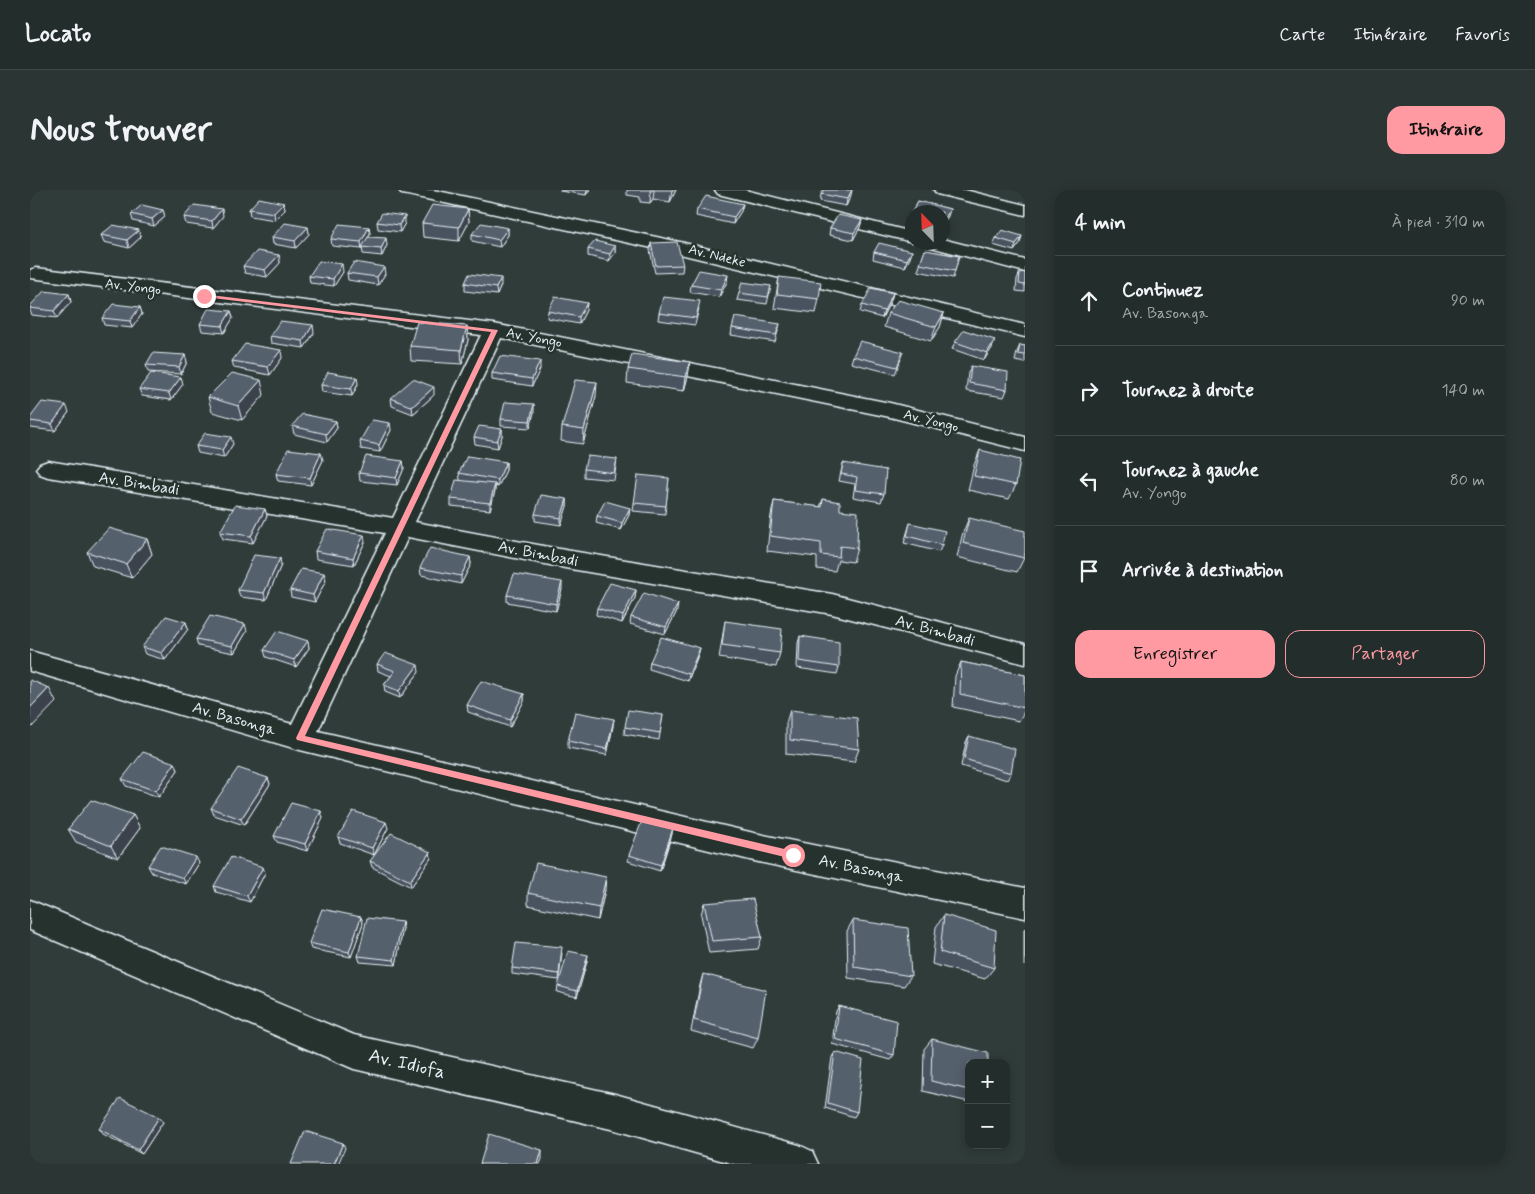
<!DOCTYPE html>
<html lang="fr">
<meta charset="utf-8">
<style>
body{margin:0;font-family:Mynerve,sans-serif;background:#2b3534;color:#f1f3f6}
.controls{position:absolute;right:15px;bottom:15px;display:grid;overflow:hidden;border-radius:10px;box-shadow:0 2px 12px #0003}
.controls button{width:45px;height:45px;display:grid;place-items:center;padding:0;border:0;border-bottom:1px solid #404948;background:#232d2c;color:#f1f3f6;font:25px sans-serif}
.compass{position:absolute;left:875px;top:15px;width:45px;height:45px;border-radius:50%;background:#232d2c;box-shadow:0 2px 12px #0003;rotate:337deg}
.stop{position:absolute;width:15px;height:15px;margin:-11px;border:4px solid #ff9aa2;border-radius:50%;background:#fff}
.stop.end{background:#ff9aa2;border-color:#fff;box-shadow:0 1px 5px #0008}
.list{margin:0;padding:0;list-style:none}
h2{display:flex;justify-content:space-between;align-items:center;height:65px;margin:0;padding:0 20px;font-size:21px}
h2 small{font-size:16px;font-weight:400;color:#a3a8a9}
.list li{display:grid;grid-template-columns:32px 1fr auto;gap:15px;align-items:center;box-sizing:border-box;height:90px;padding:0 20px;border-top:1px solid #404948}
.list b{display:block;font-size:19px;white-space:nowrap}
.list p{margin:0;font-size:16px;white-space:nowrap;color:#a3a8a9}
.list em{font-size:16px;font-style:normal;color:#a3a8a9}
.actions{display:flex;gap:10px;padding:15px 20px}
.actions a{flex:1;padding:11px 0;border:1px solid #ff9aa2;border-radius:15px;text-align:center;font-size:18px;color:#ff9aa2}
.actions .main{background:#ff9aa2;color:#111}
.icon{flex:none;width:28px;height:28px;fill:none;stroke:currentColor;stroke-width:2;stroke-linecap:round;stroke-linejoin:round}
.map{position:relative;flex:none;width:995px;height:974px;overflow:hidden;border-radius:15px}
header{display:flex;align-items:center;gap:30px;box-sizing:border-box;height:70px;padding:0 25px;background:#232d2c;border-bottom:1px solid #404948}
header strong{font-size:24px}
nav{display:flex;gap:28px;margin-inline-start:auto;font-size:18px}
.intro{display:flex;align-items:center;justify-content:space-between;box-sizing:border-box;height:120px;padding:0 30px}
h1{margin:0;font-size:35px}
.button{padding:12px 22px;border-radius:15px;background:#ff9aa2;color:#111;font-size:18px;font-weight:700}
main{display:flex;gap:30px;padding:0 30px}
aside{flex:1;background:#232d2c;border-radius:15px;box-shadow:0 2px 12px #0003}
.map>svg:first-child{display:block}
</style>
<header>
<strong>Locato</strong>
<nav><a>Carte</a><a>Itinéraire</a><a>Favoris</a></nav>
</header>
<div class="intro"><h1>Nous trouver</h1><a class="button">Itinéraire</a></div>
<main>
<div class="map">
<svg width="995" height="974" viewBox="0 0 995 974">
<rect width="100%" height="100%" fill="#2f3c3a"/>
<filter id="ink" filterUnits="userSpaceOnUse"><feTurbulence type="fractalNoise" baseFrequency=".02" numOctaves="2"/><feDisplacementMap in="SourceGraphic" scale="10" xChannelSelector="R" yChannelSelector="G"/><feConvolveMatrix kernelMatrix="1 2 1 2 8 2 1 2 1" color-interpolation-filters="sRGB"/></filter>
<g filter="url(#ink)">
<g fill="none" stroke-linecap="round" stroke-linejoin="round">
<defs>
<path id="minor" d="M369 0H403L650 52 995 135V147L650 64 378 5 372 4Z
M685 0H715L882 42V52L688 4Z
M904 0H935L995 15V25L907 4Z
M912 49 995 70V82L897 56 895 52H912Z
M6 78 464 134 860 213 995 247V261L860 227 471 148 385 332 535 360 802 404 995 454V474L802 424 535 378 378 347 288 541 724 643 995 698V728L724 671 270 560 0 481V461L262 534 355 343 18 287 10 284 6 279 10 274 18 271 363 328 451 145 0 88V80Z
M0 710 324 845 585 904 769 955 782 961 788 974H704L585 940 324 879 0 740Z"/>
</defs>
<!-- minor casing -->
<use href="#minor" stroke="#e8f1f8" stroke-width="3"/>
<!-- minor -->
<use href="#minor" fill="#26332d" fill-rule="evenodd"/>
</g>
<!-- wall -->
<path fill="#48535e" stroke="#e8f1f8" d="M530 0H560L556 5 530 1Z
M597 0H646L640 12 623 9 620 13 610 12V7L597 5Z
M791 4 821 5 816 16 790 11Z
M888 11 920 19 918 26 912 36V22H882V29H880L882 22Z
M254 13 255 20 245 30 220 26 219 19Z
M713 14 711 21 703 34 666 26 667 19Z
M438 19 439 32 429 51 393 47 392 33Z
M133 20 135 27 124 36 103 31 101 24Z
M193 26 183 38 156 34 154 27Z
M832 30 830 37 823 50 799 45 800 38Z
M347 32 375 33 370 42 348 39Z
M278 37 279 44 266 58 243 54 242 47Z
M339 37 340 44 338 47 357 55 352 66 333 64 332 57V59L302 56 301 49Z
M478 38V45L470 57 442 51V44Z
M109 40 111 47 99 58 74 52 71 45Z
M966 48 990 53 984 61 963 55Z
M621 53 653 75 652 82 625 83 620 60Z
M585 56V63L579 71 558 66V59Z
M895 60 929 66 923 88 888 81Z
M882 61 880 68 875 77 843 69 844 62Z
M249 65 250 73 237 87 215 83 213 76Z
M313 82 304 96 280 93 279 86Z
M990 82 995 83V102L986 101 987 89Z
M317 83 355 84 348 95 318 90Z
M749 87 789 109 786 123 744 118Z
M697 92 689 107 660 102 661 95Z
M435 93 471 95 467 105 435 101Z
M741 96 737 114 707 110 709 103Z
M863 103 861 110 852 128 830 122 832 115Z
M39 104 41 112 27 128 2 125 0 121V116Z
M557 113 556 120 549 134 517 128 518 121Z
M110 117 112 124 102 138 74 135 72 128Z
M669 118 665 135 628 130 629 123Z
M201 121 203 128 194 143 172 141 170 134Z
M858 123H914L910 137 901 151 854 137Z
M750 134 745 152 701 145 702 138Z
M437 136 438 150 432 174 381 171 380 156Z
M284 143 274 158 241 153 240 146Z
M965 150 962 158 954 170 922 159 925 152Z
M990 155 995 156V173L985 171 987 162Z
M155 165 157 172 151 184 118 182 116 175Z
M823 166 871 169 865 184 821 173Z
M252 168 240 185 204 178 202 171Z
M660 172 658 186 654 201 597 193 598 179Z
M941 176 977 200 974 207 936 201 938 183Z
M510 179 502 196 462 190V183Z
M153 194 141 210 112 206 109 199Z
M328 194 322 206 292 202 291 195Z
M234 205 212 230 182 222 178 207Z
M404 205 383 224 362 216 361 208Z
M566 206 553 254 531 251 532 237Z
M39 222 25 241 1 238 0 237V228Z
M504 222 500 238 471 236V229Z
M306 231 307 238 297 252 264 244 262 236Z
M472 239V246L468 258 445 254 444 247Z
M361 240 350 262 331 259 330 251Z
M203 254 194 268 168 263 166 256Z
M950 260 986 295 979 309 938 300 944 275Z
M587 269 584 290 554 287V279Z
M293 270 281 295 248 291 246 284Z
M373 271 374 278 367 295 330 291 329 283Z
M476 272V280L468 297 465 296V301L460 320 421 316V309L430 290 429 283Z
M813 273 854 304 851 312 823 307 825 294 809 291Z
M639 288 635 324 603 321 604 313Z
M537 309V316L531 335 505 331V324Z
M793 309 810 320 827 358 823 372 808 370 805 381 787 379V367L737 361 741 325 744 311 790 317Z
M600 318 599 325 591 340 566 333 567 326Z
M235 319 237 326 223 353 193 349 190 342Z
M939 328 994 368 987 382 927 367 933 342Z
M880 333 912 355 909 362 874 353Z
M117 349 122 364 102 388 63 376 57 362Z
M335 352 324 375 286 369 285 361Z
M440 367 441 374 431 394 391 385 390 378Z
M251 375 236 410 210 407 208 400Z
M296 390 285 412 261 407 260 400Z
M532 399 526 421 477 412V405Z
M606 400 605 408 592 433 566 425 567 418Z
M647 421 635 444 600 434 601 427Z
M695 431 750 463 746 477 689 468Z
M156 432 158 439 135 470 115 464 112 457Z
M217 441 204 463 168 456 166 449Z
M770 446 809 477 807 484 767 478 768 453Z
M278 451 279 458 266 477 236 467 234 460Z
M670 458 668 465 658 491 619 479 620 472Z
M931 472 995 485V520L989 531 923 517 925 486Z
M347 474 389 482 370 508 355 502 354 495 361 486 348 481Z
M494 504V511L480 537 438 522 437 515Z
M760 520 829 559 824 572 756 564V533Z
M633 525 629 550 594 544 595 537Z
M583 536 577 565 538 558V551Z
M939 546 981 583 977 590 931 576 936 552Z
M145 573 148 580 129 607 96 596 92 589Z
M238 588 240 594 214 635 184 625 181 618Z
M103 625 110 638 88 668 46 652 38 639Z
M293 628 277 661 247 652 244 646Z
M358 638 344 665 310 653 308 647Z
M642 644 630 681 598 671 599 665Z
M400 662 401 668 381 697 342 677 340 671Z
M169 673 156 694 122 683 118 676Z
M235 683 220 712 186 702 184 696Z
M575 700 568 730 498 715V703Z
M674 713 732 747 728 759 679 763 671 725Z
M914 725 964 778 955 789 902 774 906 737Z
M331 727 333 733 321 767 281 759 279 753Z
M823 730 881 786 874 796 818 788 817 741Z
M372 732 373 738 366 775 330 772 328 766Z
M995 738V776H994V739Z
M532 763 529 790 482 784V778Z
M557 771 547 807 527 802 528 796Z
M673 784 728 848 723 858 661 841 670 795Z
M809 816 864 865 860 870 802 854 806 821Z
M902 849 939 873V912L893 901 894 859Z
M805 862 827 922 824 927 795 918 802 867Z
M129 927 133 932 112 964 73 944 69 939Z"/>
<!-- shaded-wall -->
<path fill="#3b434c" stroke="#e8f1f8" d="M557 0H560L556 5Z
M621 0H624L623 9 620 13Z
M642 0H646L640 12Z
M822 0 821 5 816 16 817 9Z
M254 13 255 20 245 30 244 23Z
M713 14 711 21 703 34 704 27Z
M192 19 193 26 183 38 182 31Z
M438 19 439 32 429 51V37Z
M920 19 918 26 912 36 914 30Z
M133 20 135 27 124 36 122 29Z
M375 26V33L370 42 369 35Z
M832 30 830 37 823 50 824 43Z
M278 37 279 44 266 58 265 51Z
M339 37 340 44 332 59 331 52Z
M478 38V45L470 57 469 50Z
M109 40 111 47 99 58 97 50Z
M992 46 990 53 984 61 986 54Z
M356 48 357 55 352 66 351 59Z
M585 56V63L579 71 580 64Z
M882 61 880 68 875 77 877 70Z
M249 65 250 73 237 87 235 80Z
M312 74 313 82 304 96 303 89Z
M354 77 355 84 348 95 347 87Z
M698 85 697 92 689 107 691 100Z
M471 88V95L467 105 466 98Z
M863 103 861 110 852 128 854 121Z
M39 104 41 112 27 128 24 121Z
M557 113 556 120 549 134V127Z
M110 117 112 124 102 138 100 131Z
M201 121 203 128 194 143 192 136Z
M914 123 910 137 901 151 906 137Z
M283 135 284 143 274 158 273 151Z
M437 136 438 150 432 174 431 160Z
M965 150 962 158 954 170 957 163Z
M251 160 252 168 240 185 238 177Z
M155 165 157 172 151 184 149 177Z
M510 171V179L502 196V189Z
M660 172 658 186 654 201 656 187Z
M151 187 153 194 141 210 139 203Z
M327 187 328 194 322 206 321 199Z
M231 190 234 205 212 230 208 216Z
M567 192 566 206 553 254 554 240Z
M404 197V205L383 224 382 217Z
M504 214V222L500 238V231Z
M36 215 39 222 25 241 22 234Z
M306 231 307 238 297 252 296 244Z
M360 233 361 240 350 262 349 255Z
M472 239V246L468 258 467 251Z
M201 247 203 254 194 268 192 260Z
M291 263 293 270 281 295 280 288Z
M373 271 374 278 367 295 366 288Z
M476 272V280L468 297V290Z
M465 294V301L460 320V313Z
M537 309V316L531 335V328Z
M600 318 599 325 591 340 592 333Z
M235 319 237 326 223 353 221 346Z
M334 345 335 352 324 375 323 368Z
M117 349 122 364 102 388 96 374Z
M440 367 441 374 431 394V386Z
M250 368 251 375 236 410 234 403Z
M294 383 296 390 285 412 283 405Z
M532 392V399L526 421V414Z
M606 400 605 408 592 433 593 426Z
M648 414 647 421 635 444 636 437Z
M156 432 158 439 135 470 132 463Z
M215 434 217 441 204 463 202 456Z
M278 451 279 458 266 477 264 470Z
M670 458 668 465 658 491 659 484Z
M388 475 389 482 370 508 369 501Z
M19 498 26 512 0 539V518Z
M494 504V511L480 537V530Z
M584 529 583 536 577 565V559Z
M145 573 148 580 129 607 126 601Z
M238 588 240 594 214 635 211 629Z
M291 621 293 628 277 661 275 654Z
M103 625 110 638 88 668 81 656Z
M356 632 358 638 344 665 342 658Z
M643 638 642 644 630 681 631 675Z
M400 662 401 668 381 697 380 691Z
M166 667 169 673 156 694 153 688Z
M233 677 235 683 220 712 217 706Z
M576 687 575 700 568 730 569 718Z
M331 727 333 733 321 767 319 762Z
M372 732 373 738 366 775 364 770Z
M558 765 557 771 547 807V801Z
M129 927 133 932 112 964 108 960Z
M313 953 315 958 308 974H304Z
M512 960V969L510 974H508Z"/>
<!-- building -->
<path fill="#54606d" stroke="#e8f1f8" d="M794 0H822L817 9 791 4Z
M676 6 713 14 704 27 667 19Z
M229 8 254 13 244 23 219 19Z
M888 11 920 19 914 30 912 29V22H882Z
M112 15 133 20 122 29 101 24Z
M164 15 192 19 182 31 154 27Z
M402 15 438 19 429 37 392 33Z
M352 23 375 26 369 35 347 32Z
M808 25 832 30 824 43 800 38Z
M255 33 278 37 265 51 242 47Z
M451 33 478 38 469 50 442 44Z
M309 34 339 37 331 52 301 49Z
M83 35 109 40 97 50 71 45Z
M972 40 992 46 986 54 966 48Z
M338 47 356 48 351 59 332 57Z
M565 51 585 56 580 64 558 59Z
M647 52 653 75 626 76 621 53Z
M849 53 882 61 877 70 844 62Z
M895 60 929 66 925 81 890 74Z
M227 61 249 65 235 80 213 76Z
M289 71 312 74 303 89 279 86Z
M324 72 354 77 347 87 317 83Z
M669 80 698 85 691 100 661 95Z
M990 82 995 83V95L989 94Z
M439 84 471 88 466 98 435 93Z
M749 87 791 92 789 109 747 104Z
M712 92 741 96 738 107 709 103Z
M841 98 863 103 854 121 832 115Z
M14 101 39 104 24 121 0 118V116Z
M525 107 557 113 549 127 518 121Z
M633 107 670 111 666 128 629 123Z
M868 110 914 123 906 137 858 123Z
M83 114 110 117 100 131 72 128Z
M178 119 201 121 192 136 170 134Z
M705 127 750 134 746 145 702 138Z
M250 131 283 135 273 151 240 146Z
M387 132 437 136 431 160 380 156Z
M934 140 965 150 957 163 925 152Z
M830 151 873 162 867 177 823 166Z
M215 154 251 160 238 177 202 171Z
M990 155 995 156V165L988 164Z
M123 163 155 165 149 177 116 175Z
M602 164 660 172 656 187 598 179Z
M470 166 510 171 502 189 462 183Z
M941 176 978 182 977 200 939 193Z
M298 182 327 187 321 199 291 195Z
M121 183 151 187 139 203 109 199Z
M202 183 231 190 208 216 178 207Z
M383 189 404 197 382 217 361 208Z
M545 190 567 192 554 240 532 237Z
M12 212 36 215 22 234 0 231V228Z
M475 212 504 214 500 231 471 229Z
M272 224 306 231 296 244 262 236Z
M342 230 360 233 349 255 330 251Z
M449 236 472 239 467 251 444 247Z
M175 243 201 247 192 260 166 256Z
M258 259 291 263 280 288 246 284Z
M950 260 990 270 986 295 944 286Z
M336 266 373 271 366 288 329 283Z
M437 266 476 272 468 290 429 283Z
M557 266 587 269 584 283 554 279Z
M813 273 856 280 854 304 825 300 827 287 811 284Z
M608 285 639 288 636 316 604 313Z
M426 290 465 294 460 313 421 309Z
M511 305 537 309 531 328 505 324Z
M793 309 810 312V320L828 322 827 358 810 356 809 367 791 365V353L740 346 744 311 792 317Z
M575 311 600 318 592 333 567 326Z
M205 315 235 319 221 346 190 342Z
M939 328 995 341V362L994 368 933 353Z
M880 333 915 341 912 355 877 346Z
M79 338 117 349 96 374 57 362Z
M297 339 334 345 323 368 285 361Z
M400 358 440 367 431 386 390 378Z
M224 365 250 368 234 403 208 400Z
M271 379 294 383 283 405 260 400Z
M484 384 532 392 526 414 477 405Z
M580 393 606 400 593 426 567 418Z
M614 403 648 414 636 437 601 427Z
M136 426 156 432 132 463 112 457Z
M180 426 215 434 202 456 166 449Z
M695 431 752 439 750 463 692 455Z
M247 441 278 451 264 470 234 460Z
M770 446 809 452V477L769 471Z
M631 447 670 458 659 484 620 472Z
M355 463 388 475 369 501 354 495 365 481 347 474Z
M931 472 995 485V518L930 504Z
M0 490 19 498 0 518Z
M451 491 494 504 480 530 437 515Z
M598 520 633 525 630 543 595 537Z
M760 520 827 528 829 559 760 550Z
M545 522 584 529 577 559 538 551Z
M939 546 985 559 981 583 934 569Z
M113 562 145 573 126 601 92 589Z
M208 578 238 588 211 629 181 618Z
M61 610 103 625 81 656 38 639Z
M261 613 291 621 275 654 244 646Z
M323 621 356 632 342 658 308 647Z
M613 628 643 638 631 675 599 665Z
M361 643 400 662 380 691 340 671Z
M131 656 166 667 153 688 118 676Z
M201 667 233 677 217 706 184 696Z
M506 673 576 687 569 718 498 703Z
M723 709 732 747 682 751 674 713Z
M292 719 331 727 319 762 279 753Z
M914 725 966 740 964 778 910 762Z
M337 728 372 732 364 770 328 766Z
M823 730 878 738 881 786 824 777Z
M486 753 532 757 529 784 482 778Z
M538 761 558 765 547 801 528 796Z
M673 784 736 800 728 848 664 830Z
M809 816 867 831 864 865 805 849Z
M902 849 958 863V873H939V900L901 891Z
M805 862 833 870 827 922 798 913Z
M90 908 129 927 108 960 69 939Z
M275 941 313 953 304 974H261Z
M459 944 512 960 508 974H450Z"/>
</g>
<!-- route -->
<path fill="#ff9aa2" d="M172 104 468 140 275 546 763 661 767 665 766 668 763 669 267 550 266 548 461 142 174 107Z"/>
<g text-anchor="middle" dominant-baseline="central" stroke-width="5" stroke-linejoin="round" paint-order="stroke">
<!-- far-street labels -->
<g font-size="14" fill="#e8f1f8" stroke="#26332d">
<text transform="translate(687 66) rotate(14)">Av. Ndeke</text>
<text transform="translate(103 97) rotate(7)">Av. Yongo</text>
<text transform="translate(504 148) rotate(11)">Av. Yongo</text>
<text transform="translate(901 231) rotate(14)">Av. Yongo</text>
</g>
<!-- street labels -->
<g font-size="16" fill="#e8f1f8" stroke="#26332d">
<text transform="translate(109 294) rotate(9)">Av. Bimbadi</text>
<text transform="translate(508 364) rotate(11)">Av. Bimbadi</text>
<text transform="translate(905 441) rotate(15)">Av. Bimbadi</text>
<text transform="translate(204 529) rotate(16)">Av. Basonga</text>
<text transform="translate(831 679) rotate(12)">Av. Basonga</text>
</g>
<!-- near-street labels -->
<g font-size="19" fill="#e8f1f8" stroke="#26332d">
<text transform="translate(377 874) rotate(13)">Av. Idiofa</text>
</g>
</g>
</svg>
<div class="controls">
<button>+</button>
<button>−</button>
</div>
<svg class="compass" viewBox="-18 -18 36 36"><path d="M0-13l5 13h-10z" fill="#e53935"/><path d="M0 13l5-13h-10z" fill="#a3a8a9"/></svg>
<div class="stop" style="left:763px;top:665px"></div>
<div class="stop end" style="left:174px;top:106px"></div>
</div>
<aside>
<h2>4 min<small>À pied · 310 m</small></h2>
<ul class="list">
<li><svg class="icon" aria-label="ahead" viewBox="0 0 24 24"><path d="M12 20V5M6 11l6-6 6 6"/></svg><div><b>Continuez</b><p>Av. Basonga</p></div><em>90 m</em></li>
<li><svg class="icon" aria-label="right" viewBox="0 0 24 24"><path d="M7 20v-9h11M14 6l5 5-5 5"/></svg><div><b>Tournez à droite</b></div><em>140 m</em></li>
<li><svg class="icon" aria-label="left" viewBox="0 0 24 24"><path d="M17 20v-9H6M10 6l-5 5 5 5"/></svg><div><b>Tournez à gauche</b><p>Av. Yongo</p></div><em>80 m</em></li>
<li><svg class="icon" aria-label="arrive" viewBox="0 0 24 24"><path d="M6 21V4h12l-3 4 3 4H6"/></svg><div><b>Arrivée à destination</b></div></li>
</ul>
<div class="actions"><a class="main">Enregistrer</a><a>Partager</a></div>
</aside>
</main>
